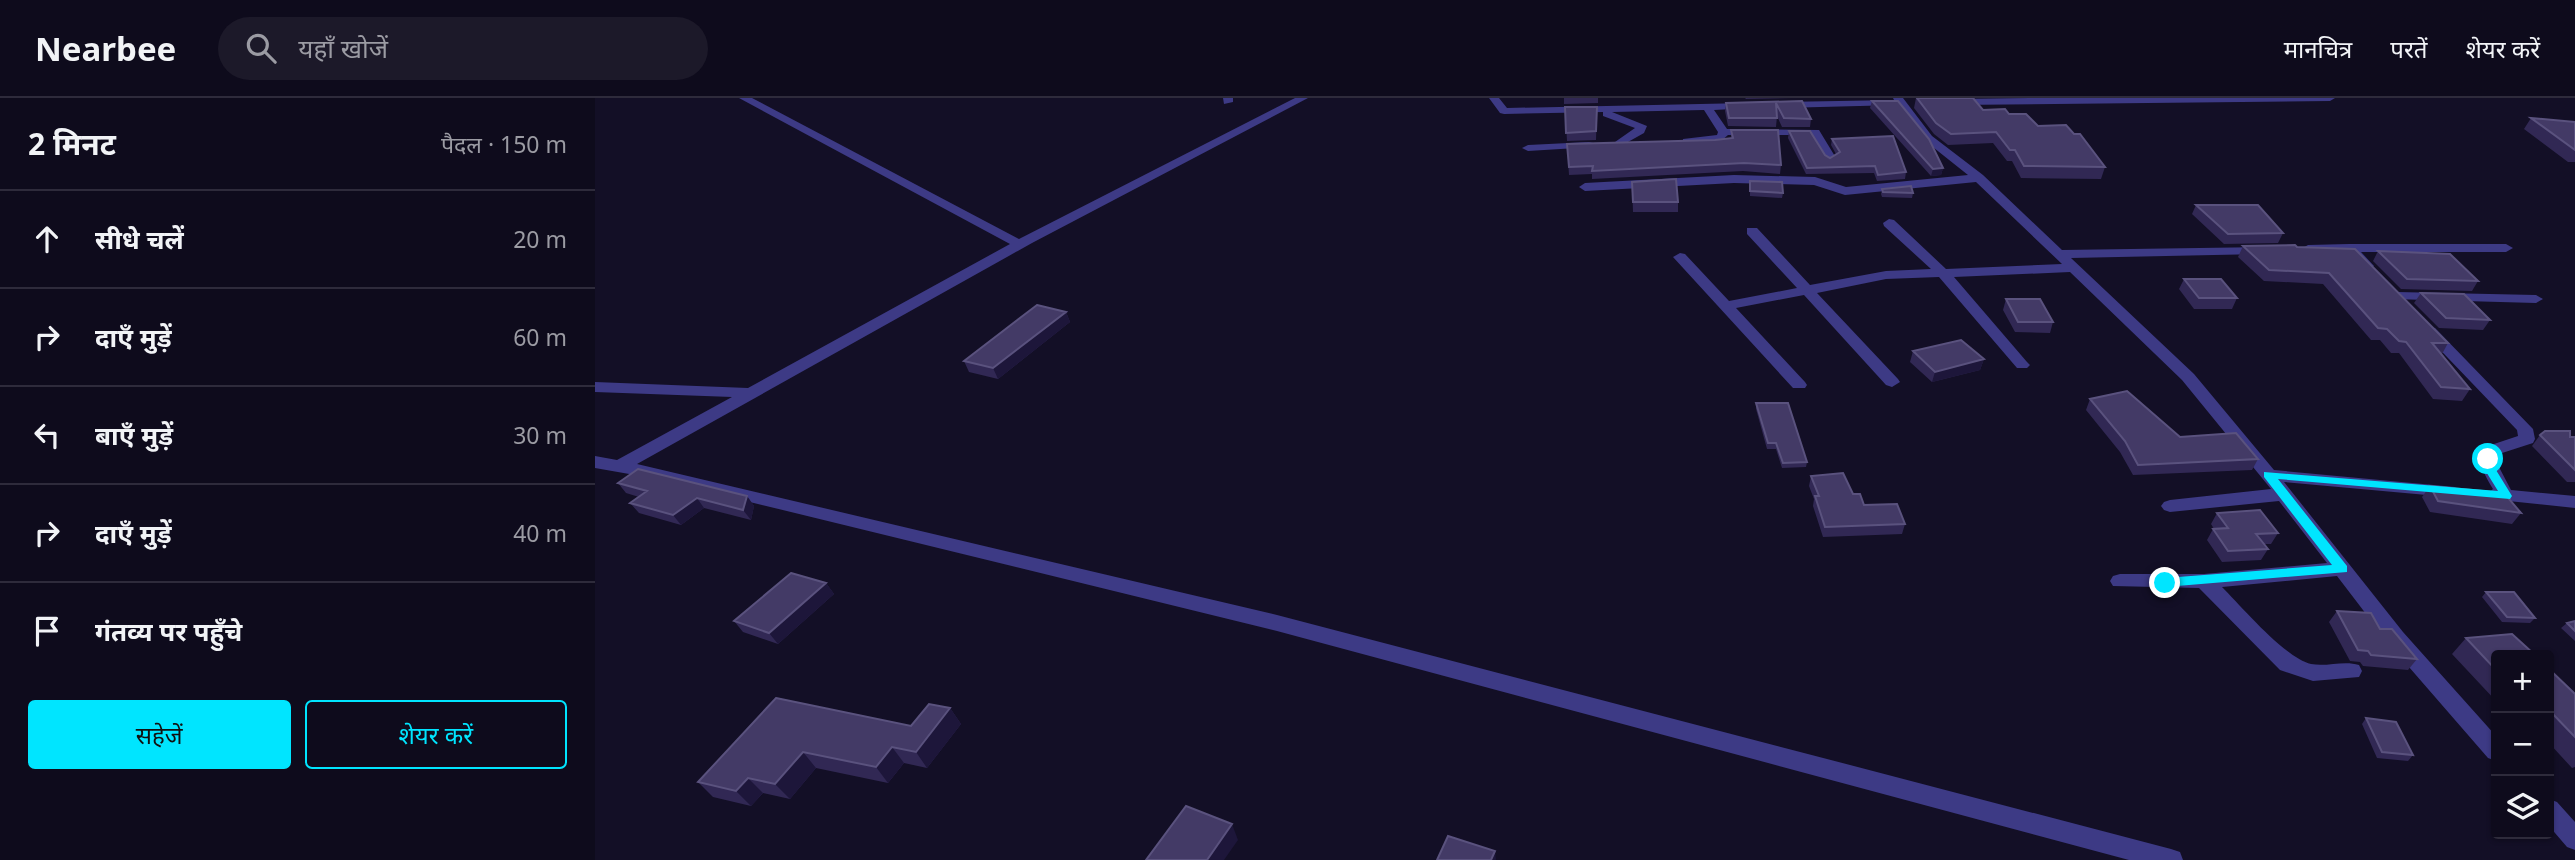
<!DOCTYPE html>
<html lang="hi">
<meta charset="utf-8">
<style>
body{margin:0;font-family:"Noto Sans","Noto Sans Devanagari",sans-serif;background:#1c1929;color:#f1f3f6}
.controls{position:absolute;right:21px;bottom:21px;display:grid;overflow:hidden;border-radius:7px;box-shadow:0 2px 5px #0004}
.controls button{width:63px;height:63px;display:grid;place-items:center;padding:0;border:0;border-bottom:2px solid #2e2b3b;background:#0e0b1c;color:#f1f3f6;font:35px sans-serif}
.stop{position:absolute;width:21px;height:21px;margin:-16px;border:5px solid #00e5ff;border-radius:50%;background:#fff}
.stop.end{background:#00e5ff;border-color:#fff;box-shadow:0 2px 7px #0008}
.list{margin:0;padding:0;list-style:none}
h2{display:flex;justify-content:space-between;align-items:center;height:91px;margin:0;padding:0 28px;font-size:30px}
h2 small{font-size:23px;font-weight:400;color:#9b9ba3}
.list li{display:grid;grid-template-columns:46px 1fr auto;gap:21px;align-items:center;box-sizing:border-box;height:98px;padding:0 28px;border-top:2px solid #2e2b3b}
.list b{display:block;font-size:26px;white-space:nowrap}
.list em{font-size:23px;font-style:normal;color:#9b9ba3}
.actions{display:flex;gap:14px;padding:21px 28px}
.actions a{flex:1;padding:16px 0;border:2px solid #00e5ff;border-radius:7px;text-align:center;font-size:24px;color:#00e5ff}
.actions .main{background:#00e5ff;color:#111}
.icon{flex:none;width:38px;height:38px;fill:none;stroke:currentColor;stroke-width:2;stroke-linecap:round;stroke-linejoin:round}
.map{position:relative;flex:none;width:1980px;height:762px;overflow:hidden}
header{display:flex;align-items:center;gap:42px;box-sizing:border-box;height:98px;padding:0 35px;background:#0e0b1c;border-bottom:2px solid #2e2b3b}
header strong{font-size:33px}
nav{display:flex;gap:38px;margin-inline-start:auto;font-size:24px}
.search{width:490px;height:63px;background:#1c1929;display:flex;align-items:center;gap:18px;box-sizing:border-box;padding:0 24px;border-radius:38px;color:#9b9ba3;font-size:26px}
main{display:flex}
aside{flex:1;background:#0e0b1c}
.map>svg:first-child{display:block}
</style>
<header>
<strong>Nearbee</strong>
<div class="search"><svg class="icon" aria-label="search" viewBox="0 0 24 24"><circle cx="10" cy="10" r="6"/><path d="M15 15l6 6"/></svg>यहाँ खोजें</div>
<nav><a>मानचित्र</a><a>परतें</a><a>शेयर करें</a></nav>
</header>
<main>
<aside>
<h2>2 मिनट<small>पैदल · 150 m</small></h2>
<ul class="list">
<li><svg class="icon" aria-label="ahead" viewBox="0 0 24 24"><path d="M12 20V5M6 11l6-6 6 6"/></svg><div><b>सीधे चलें</b></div><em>20 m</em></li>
<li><svg class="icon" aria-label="right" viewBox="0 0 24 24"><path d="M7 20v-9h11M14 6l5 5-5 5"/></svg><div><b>दाएँ मुड़ें</b></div><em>60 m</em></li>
<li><svg class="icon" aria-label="left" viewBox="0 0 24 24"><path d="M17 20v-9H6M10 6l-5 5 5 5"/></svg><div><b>बाएँ मुड़ें</b></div><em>30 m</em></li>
<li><svg class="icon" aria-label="right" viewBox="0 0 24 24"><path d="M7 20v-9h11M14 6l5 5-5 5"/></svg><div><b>दाएँ मुड़ें</b></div><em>40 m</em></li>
<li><svg class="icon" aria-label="arrive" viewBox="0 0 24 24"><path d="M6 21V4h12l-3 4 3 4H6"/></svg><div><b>गंतव्य पर पहुँचे</b></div></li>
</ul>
<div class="actions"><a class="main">सहेजें</a><a>शेयर करें</a></div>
</aside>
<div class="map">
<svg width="1980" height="762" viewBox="0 0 1980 762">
<rect width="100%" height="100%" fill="#130f26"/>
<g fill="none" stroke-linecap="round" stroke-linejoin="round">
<!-- minor -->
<path fill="#3d3a85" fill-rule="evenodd" d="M144 0H157L424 141 700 0H713L437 145 42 366 682 517 1576 751 1585 754 1588 762H1534L682 533 57 380 0 370V358L22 362 137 299 0 294V284L153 290 415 146Z
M628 0H638V4L629 6Z
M894 0H904L912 10 1152 5 1157 8 1156 10 1119 12 1132 31 1224 32 1241 60 1231 62 1216 37H1133L1126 43 1088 45V41L1122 37 1123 34 1109 12 1017 14 1052 28 1049 35 1024 49 1018 46 1020 44 1040 30 1008 18V14L909 16 905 15Z
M1298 0H1308L1337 38 1388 77 1467 152 1672 149 1674 152 1667 156 1476 160 1599 276 1679 372 1860 389 1863 393 1860 397 1854 399 1689 384 1808 534 1901 638V663L1893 660 1794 546 1742 478 1627 489C1647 509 1690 560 1716 566 1732 569 1749 562 1764 567L1767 573 1764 579 1718 583 1685 572 1604 490 1518 488 1515 483 1518 478 1525 476H1609L1732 465 1684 403 1575 414 1569 412 1566 408 1569 404 1575 402 1676 391 1587 282 1475 174 1359 179 1432 264 1435 267 1432 270H1422L1344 179 1291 181 1222 195 1303 281 1305 284 1297 289 1291 287 1209 197 1141 210 1210 284 1212 287 1210 290H1198L1078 159 1085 155 1090 156 1134 203 1202 190 1152 136V130H1162L1215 187 1291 173 1336 171 1289 128 1288 125 1294 121 1299 122 1351 171 1467 166 1381 84 1250 97 1219 87 1139 85 990 93 984 89 990 85 1139 77 1220 79 1251 89 1373 77 1329 42 1303 7 1187 10 1182 7 1187 4 1299 2Z
M1434 0H1740L1735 3 1358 7 1353 4 1358 1Z
M994 44 998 45V49L933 53 927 50 933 47Z
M1754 146H1911L1918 150 1911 154H1766L1779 168 1772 172 1767 171 1751 154 1713 155 1706 151 1713 147Z
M1802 194 1941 197 1948 201 1941 205 1797 201V195Z
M1835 229 1840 230 1938 331 1940 341 1938 345 1904 356 1905 371 1916 392 1980 398V410L1894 401 1891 397 1898 391C1890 378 1882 365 1890 349L1923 338 1922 332 1830 236 1828 233 1830 230Z
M1954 701 1962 704 1980 724V752L1972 749 1954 728Z"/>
</g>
<!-- wall -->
<path fill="#312854" d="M969 0H1003V5L969 6Z
M1151 0H1197L1150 1Z
M1321 0H1378L1388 12 1414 16 1443 28 1510 69 1506 81 1426 80 1417 63H1412L1398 45 1353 47 1339 36 1319 10Z
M1207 3 1216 21 1215 29H1187L1182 18 1181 29 1133 28 1130 13 1131 5Z
M1277 3 1348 70 1346 77 1336 78 1275 10Z
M970 9H1002L1001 42 972 43Z
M1936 20 1980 24V64H1973L1929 31Z
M1136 32 1186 67 1185 76 1148 73 997 81V76L974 77 972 46 1120 42 1136 40Z
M1194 33 1235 60 1241 56 1236 47 1237 41 1311 74 1310 81 1282 83 1279 75 1211 76 1193 40Z
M1155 83 1188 95 1187 100 1155 98Z
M1037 84 1083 104V114H1038Z
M1287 91 1318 95 1317 100 1287 99 1286 96Z
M1601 107 1688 135 1683 145 1629 146 1597 116Z
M1648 148 1702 149 1853 245 1847 256 1875 291 1867 303 1838 301 1804 255H1796L1785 242H1776L1728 186 1669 183 1643 159Z
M1783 153 1883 183 1877 193 1806 191 1778 163Z
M1589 181 1642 200 1637 211H1599L1584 191Z
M1826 195 1895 222 1888 232 1844 230 1819 205Z
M1411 201 1458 224 1455 235 1420 234 1408 212Z
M471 214 475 224 403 281 374 274 369 263Z
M1318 253 1389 261 1385 272 1337 284 1315 264Z
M1495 301 1585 339 1663 361 1657 372 1538 377 1525 354 1491 312Z
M1161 305 1212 364 1211 369 1187 370 1181 351H1172L1161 311Z
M1945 337 1980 339V384H1972L1937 348Z
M1216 378 1258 396 1269 407 1310 426 1307 436 1228 439 1218 408 1219 401 1214 388Z
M23 385 152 398 159 408 156 422 109 410 86 427 44 415 35 405 44 399 31 395Z
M1835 388 1926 415 1917 426 1835 414 1827 399Z
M1622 415 1683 435 1676 446H1669L1673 451 1666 462 1627 464 1612 442 1618 431H1619L1616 426Z
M231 485 239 496 183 546 148 534 139 523Z
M1891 494 1940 520 1935 525 1907 524 1887 499Z
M1742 513 1785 531 1822 561 1813 572 1768 568 1765 564 1755 563 1734 524Z
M1980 523V543L1966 530 1972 525Z
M1871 540 1901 557V603L1857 556Z
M1954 571 1980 596V669L1977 670 1954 645Z
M181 600 316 628 355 610 366 626 332 670 309 665 293 685 221 670 195 701 168 695 156 708 118 699 103 684Z
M1771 620 1818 657 1813 663 1782 660 1767 626Z"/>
<!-- shaded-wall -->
<path fill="#1d163a" d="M1348 70 1346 77 1336 78 1338 71Z
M471 214 475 224 403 281 398 270Z
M1389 261 1385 272 1337 284 1340 274Z
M152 398 159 408 156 422 148 412Z
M102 400 109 410 86 427 78 417Z
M231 485 239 496 183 546 174 535Z
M355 610 366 626 332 670 321 654Z
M297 649 309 665 293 685 281 669Z
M208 654 221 670 195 701 180 686Z
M153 680 168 695 156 708 141 693Z
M637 726 643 742 629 762H612Z
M900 753 901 762H896Z"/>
<!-- building -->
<path fill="#433a66" stroke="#5a527e" stroke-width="2" d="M1322 0H1378L1388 12 1410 11 1414 16H1431L1443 28 1471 27 1479 36H1485L1510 69 1429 68 1420 52H1415L1401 34 1356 36 1341 25Z
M1207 3 1216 21 1189 20 1181 5 1182 20H1134L1131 5Z
M1277 3H1303L1334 41 1348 70 1338 71Z
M970 9H1002L1001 33 971 35Z
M1936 20 1980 24V52Z
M1136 32H1183L1186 67 1149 65 997 73 998 68 974 69 972 46 1120 42 1138 40Z
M1194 33H1215L1230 57 1235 60 1245 54 1237 41 1298 38 1311 74 1283 77 1280 68 1212 70Z
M1081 81 1083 104H1038L1037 84Z
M1155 83 1187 84 1188 95 1155 93Z
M1316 88 1318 95 1288 94 1287 91Z
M1601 107H1663L1688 135 1633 136Z
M1700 147 1702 149 1760 151 1853 245H1837L1875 291 1846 289 1811 244 1804 243 1792 231 1783 230 1734 175 1674 172 1648 148Z
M1783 153 1855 156 1883 183 1812 181Z
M1589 181H1626L1642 200H1604Z
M1826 195 1869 196 1895 222 1851 220Z
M1411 201H1445L1458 224H1423Z
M442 207 471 214 398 270 369 263Z
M1366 242 1389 261 1340 274 1318 253Z
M1532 293 1585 339 1641 335 1663 361 1543 367 1530 343 1495 301Z
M1161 305H1193L1212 364 1188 365 1181 345H1173Z
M1950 333H1975V339H1980V372L1945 337Z
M43 371 152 398 148 412 102 400 78 417 35 405 52 393 23 385Z
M1248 375 1258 396H1265L1269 407 1302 406 1310 426 1230 429 1220 398H1224L1216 378Z
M1835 388 1909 395 1926 415 1843 403Z
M1665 412 1683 435 1661 436 1673 451 1633 453 1618 431 1633 430 1622 415Z
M196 475 231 485 174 535 139 523Z
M1891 494H1919L1940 520 1912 519Z
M1742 513 1776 515 1785 531H1797L1822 561 1776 557 1773 553 1763 552Z
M1980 523V533L1972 525Z
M1917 536 1940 557H1901V572L1871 540Z
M1954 571 1980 596V639L1954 612Z
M181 600 316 628 334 606 355 610 321 654 297 649 281 669 208 654 180 686 153 680 141 693 103 684Z
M1771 620 1801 624 1818 657 1787 654Z
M591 708 637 726 612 762H551Z
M853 738 900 753 896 762H842Z"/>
<!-- route -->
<path fill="#00e5ff" d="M1893 357 1899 361 1901 372 1917 398 1915 401 1683 381 1752 468V474L1570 489 1564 485 1570 480 1737 467 1669 379V374L1903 393 1890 372 1888 361Z"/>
</svg>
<div class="controls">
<button>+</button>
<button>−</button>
<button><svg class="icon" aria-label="layers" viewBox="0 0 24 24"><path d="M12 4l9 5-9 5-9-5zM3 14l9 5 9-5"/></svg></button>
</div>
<div class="stop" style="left:1893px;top:361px"></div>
<div class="stop end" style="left:1570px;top:485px"></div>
</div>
</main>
